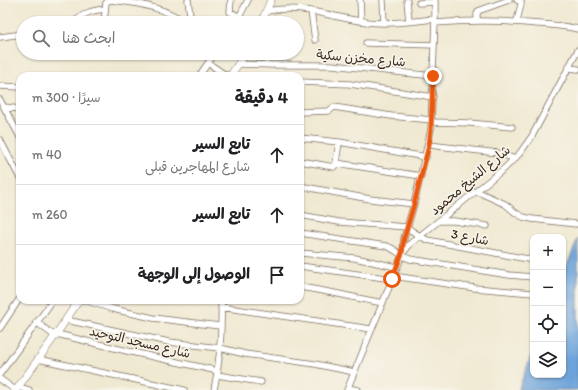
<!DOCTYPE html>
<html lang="ar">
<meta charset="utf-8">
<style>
body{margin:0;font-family:Itim,"Playpen Sans Arabic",sans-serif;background:#f6f6f6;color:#202124;direction:rtl}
.controls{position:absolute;right:12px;bottom:12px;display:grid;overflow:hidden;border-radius:8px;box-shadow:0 1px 3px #0004}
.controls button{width:36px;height:36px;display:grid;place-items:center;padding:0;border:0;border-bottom:1px solid #e0e0e0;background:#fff;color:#202124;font:20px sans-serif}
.stop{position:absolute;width:12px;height:12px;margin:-9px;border:3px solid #ea580c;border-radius:50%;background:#fff}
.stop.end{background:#ea580c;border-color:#fff;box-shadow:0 1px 4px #0008}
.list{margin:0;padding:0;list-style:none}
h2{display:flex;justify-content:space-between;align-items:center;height:52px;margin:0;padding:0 16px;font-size:17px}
h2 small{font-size:13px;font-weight:400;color:#757577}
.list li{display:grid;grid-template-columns:26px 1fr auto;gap:12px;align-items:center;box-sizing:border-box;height:60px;padding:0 16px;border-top:1px solid #e0e0e0}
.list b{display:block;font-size:15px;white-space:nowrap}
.list p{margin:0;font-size:13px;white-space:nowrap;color:#757577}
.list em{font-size:13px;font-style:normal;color:#757577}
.icon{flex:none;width:22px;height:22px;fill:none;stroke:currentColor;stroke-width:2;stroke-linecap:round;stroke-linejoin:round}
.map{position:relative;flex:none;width:578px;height:390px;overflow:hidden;direction:ltr}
.search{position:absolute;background:#fff;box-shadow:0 1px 3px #0004;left:16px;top:16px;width:288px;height:44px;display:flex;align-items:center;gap:10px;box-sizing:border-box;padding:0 14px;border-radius:22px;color:#757577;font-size:15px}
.panel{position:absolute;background:#fff;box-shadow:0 1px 3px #0004;left:16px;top:72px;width:288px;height:232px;border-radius:12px;direction:rtl}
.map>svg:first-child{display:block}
</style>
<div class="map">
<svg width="578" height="390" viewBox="0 0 578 390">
<rect width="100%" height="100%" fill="#f7f3e8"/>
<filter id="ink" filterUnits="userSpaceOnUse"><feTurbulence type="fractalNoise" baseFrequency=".025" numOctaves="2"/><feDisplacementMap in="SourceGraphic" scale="8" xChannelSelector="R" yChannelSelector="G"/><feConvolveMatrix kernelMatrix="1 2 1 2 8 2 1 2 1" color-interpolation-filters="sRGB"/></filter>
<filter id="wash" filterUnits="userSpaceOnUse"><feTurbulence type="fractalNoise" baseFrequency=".012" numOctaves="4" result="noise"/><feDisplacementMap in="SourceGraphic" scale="16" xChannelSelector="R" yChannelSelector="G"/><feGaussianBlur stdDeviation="0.9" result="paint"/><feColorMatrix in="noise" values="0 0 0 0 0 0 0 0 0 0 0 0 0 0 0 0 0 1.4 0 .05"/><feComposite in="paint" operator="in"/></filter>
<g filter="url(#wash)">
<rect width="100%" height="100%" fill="#f0e9d2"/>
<!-- water -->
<path fill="#6ca3da" stroke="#54667c" d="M578 238V390H518L533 351V375H563V276Z"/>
</g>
<g filter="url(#ink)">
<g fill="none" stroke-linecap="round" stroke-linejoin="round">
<defs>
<path id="minor" d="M188 0 191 23
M231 0 230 12 240 17
M360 0 361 21
M383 0 384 23
M517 0 521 1V4L517 21
M407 1 409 21
M419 3 435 2
M267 11C303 4 332 18 367 22 389 25 413 21 435 19
M311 11 315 40
M477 20V14L478 11 509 0
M73 23C86 12 89 11 105 9
M104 23 106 3 109 0C136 2 164 7 187 23
M236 23 248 0
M435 23C471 20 502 20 538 24 551 25 565 26 578 29
M0 37 23 34
M366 43 434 45
M208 63 227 76
M239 64 272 65H332L433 76
M569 68 578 69
M199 76 215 53
M300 82 350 84 433 97
M0 86 20 87
M0 100 20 137
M4 107 20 109
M300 112 329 111 334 107 391 116 432 120
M432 122 469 123 512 127
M300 138 339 142 426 157
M0 140 20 178
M429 145 498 153 515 159
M300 161 334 167 336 163 339 142
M336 163 421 176
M300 186 370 199 414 204
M476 191 505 204 516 213 523 217 532 219 576 224
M300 215 339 222 407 227 412 231 427 240 533 260
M440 221H454L487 226
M300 233 386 246C395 248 401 257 410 259L509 275 533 277
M403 252 404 238 414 204 431 129 435 19V0
M300 253 355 258 396 267
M300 266 392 279
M393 276 475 288 533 293
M300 287C328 291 355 298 383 303
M84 300 113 309 153 318 220 326
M221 307 371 329
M66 320 169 342 220 348 245 354 315 364 354 372
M36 322 55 336
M0 328 20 298
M57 334 127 351 218 371
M38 359 184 390
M0 374 53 300
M217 375 261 382
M0 379 15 390
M18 387 29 390
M348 388 358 390
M214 390C220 361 222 330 221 300
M347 390 403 253 411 243 505 168 520 153 532 136 578 50"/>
<path id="major" d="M261 23 271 0
M230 76 246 53
M16 390 55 336 79 300"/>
</defs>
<!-- minor casing -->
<use href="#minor" stroke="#7a6d5d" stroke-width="7"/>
<!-- major casing -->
<use href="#major" stroke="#7a6d5d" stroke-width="8"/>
<!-- minor -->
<use href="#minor" stroke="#fff" stroke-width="5.5"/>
<!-- major -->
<use href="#major" stroke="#fff" stroke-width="7"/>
</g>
</g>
<g fill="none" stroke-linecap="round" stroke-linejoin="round" filter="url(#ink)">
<!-- route -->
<path stroke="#ea580c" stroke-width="5" d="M392 279 402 253 404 238 414 204 429 145 431 129 433 76"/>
</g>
<g text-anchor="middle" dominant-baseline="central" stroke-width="3.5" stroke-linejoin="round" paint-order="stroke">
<!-- street labels -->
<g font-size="13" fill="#3b2a1e" stroke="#f7f3e8">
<text transform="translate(361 58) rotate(5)">شارع مخزن سكية</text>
<text transform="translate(470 180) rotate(-40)">شارع الشيخ محمود</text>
<text transform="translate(470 237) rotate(11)">شارع 3</text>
<text transform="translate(140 342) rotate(13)">شارع مسجد التوحيد</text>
</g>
</g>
</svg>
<div class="controls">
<button>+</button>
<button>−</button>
<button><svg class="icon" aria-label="locate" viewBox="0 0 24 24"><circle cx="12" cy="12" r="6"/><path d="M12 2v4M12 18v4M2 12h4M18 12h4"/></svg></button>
<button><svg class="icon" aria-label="layers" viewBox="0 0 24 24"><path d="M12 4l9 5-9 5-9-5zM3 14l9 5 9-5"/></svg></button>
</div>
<div class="stop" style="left:392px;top:279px"></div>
<div class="stop end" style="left:433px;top:76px"></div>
<div class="search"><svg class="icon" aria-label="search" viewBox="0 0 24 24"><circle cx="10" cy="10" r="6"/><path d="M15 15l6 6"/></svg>ابحث هنا</div>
<section class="panel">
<h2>4 دقيقة<small>سيرًا · 300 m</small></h2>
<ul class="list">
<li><svg class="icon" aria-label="ahead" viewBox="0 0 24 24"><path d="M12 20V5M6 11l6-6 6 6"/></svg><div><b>تابع السير</b><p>شارع المهاجرين قبلى</p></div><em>40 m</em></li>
<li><svg class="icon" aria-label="ahead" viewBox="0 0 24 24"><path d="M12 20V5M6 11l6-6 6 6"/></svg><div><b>تابع السير</b></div><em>260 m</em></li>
<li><svg class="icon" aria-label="arrive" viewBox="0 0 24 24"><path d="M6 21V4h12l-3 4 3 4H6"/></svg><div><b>الوصول إلى الوجهة</b></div></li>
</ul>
</section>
</div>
